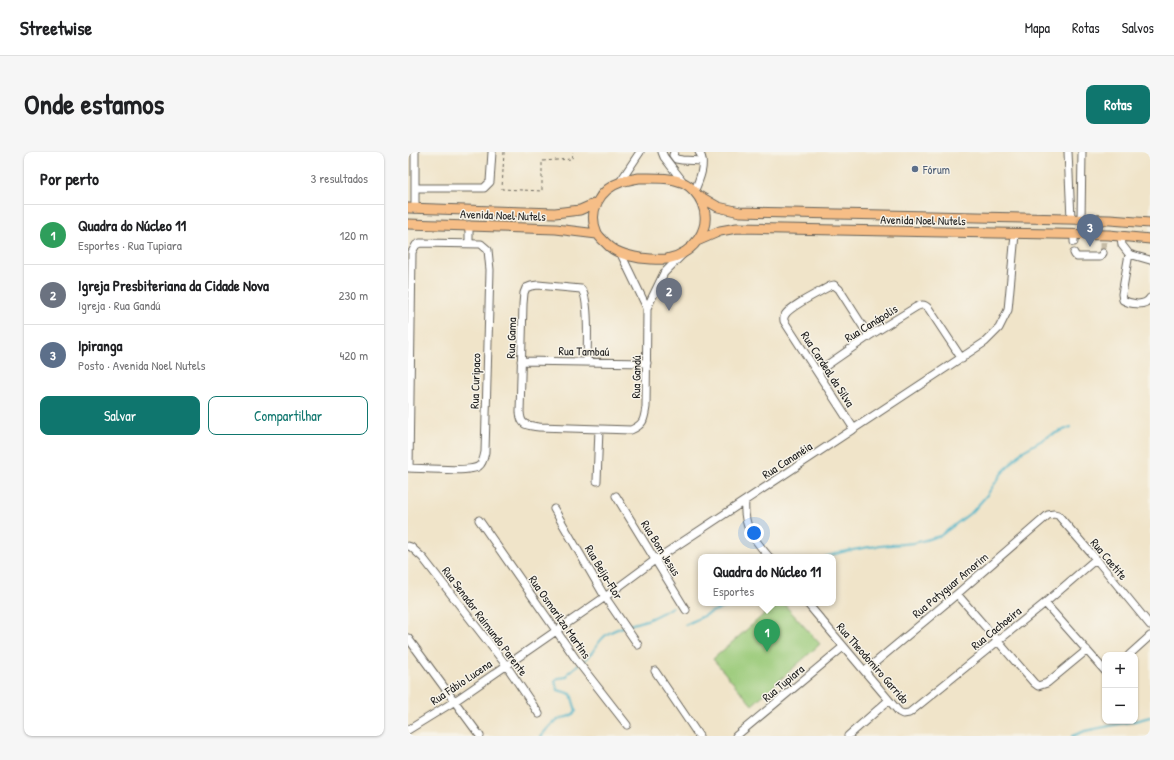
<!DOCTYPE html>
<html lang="pt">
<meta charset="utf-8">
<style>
body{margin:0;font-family:"Patrick Hand",sans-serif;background:#f6f6f6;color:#202124}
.controls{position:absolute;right:12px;bottom:12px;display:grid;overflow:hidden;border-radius:8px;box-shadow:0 1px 3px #0004}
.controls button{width:36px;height:36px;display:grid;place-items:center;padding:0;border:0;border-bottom:1px solid #e0e0e0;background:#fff;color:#202124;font:20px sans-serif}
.you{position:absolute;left:346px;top:381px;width:14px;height:14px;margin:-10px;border:3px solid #fff;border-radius:50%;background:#1a73e8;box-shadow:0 0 0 6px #1a73e833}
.badge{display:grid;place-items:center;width:26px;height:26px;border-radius:50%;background:#0f766e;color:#fff;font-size:13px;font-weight:700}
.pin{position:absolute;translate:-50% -33px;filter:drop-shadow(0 1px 2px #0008)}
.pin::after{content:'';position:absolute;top:21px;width:14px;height:12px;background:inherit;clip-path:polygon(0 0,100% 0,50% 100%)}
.popup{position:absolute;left:290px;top:402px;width:138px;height:52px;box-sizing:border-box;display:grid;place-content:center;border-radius:8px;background:#fff;filter:drop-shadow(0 1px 3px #0005);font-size:13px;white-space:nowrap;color:#757577}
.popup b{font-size:15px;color:#202124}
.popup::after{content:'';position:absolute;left:50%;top:100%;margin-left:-8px;border:8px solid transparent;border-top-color:#fff}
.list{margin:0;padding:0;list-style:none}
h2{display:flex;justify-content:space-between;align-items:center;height:52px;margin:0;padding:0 16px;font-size:17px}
h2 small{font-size:13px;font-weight:400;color:#757577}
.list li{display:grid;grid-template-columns:26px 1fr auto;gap:12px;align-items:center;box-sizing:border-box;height:60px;padding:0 16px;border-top:1px solid #e0e0e0}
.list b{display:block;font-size:15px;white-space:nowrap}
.list p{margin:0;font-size:13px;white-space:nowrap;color:#757577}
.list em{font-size:13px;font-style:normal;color:#757577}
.actions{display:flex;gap:8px;padding:12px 16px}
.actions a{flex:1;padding:9px 0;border:1px solid #0f766e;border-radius:8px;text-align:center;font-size:14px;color:#0f766e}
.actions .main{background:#0f766e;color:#fff}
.map{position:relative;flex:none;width:742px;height:584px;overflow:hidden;border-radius:8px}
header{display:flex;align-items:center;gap:24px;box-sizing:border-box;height:56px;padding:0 20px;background:#fff;border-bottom:1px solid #e0e0e0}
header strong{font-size:19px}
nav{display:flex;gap:22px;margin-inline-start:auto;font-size:14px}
.intro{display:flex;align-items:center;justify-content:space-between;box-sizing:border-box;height:96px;padding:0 24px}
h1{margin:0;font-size:28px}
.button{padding:10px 18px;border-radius:8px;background:#0f766e;color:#fff;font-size:14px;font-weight:700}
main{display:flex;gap:24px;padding:0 24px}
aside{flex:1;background:#fff;border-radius:8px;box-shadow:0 1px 3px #0004}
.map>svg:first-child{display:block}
</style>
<header>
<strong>Streetwise</strong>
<nav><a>Mapa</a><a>Rotas</a><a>Salvos</a></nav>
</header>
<div class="intro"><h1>Onde estamos</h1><a class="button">Rotas</a></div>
<main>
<aside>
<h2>Por perto<small>3 resultados</small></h2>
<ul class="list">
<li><span class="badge" style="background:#2e9e5b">1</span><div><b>Quadra do Núcleo 11</b><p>Esportes · Rua Tupiara</p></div><em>120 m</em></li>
<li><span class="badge" style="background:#6b7280">2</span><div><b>Igreja Presbiteriana da Cidade Nova</b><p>Igreja · Rua Gandú</p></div><em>230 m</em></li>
<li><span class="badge" style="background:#5c6f8a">3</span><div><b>Ipiranga</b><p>Posto · Avenida Noel Nutels</p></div><em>420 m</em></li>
</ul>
<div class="actions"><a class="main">Salvar</a><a>Compartilhar</a></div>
</aside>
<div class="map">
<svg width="742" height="584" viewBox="0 0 742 584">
<rect width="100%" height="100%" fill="#f7f3e8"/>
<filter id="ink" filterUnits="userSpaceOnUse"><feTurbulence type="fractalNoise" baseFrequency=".025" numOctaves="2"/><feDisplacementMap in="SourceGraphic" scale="8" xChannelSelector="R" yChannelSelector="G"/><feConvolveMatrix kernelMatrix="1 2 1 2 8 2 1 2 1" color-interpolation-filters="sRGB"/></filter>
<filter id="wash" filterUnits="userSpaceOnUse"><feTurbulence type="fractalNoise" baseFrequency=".012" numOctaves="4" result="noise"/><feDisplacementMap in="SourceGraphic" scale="16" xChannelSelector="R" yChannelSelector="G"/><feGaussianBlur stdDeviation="0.9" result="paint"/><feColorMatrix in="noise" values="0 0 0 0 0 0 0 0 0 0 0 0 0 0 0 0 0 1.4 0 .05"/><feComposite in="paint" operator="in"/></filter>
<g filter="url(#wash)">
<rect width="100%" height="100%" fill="#f0e4c9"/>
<!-- green -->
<path fill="#9bcb7a" stroke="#5c744b" d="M369 451H375L412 492 344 553 305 507Z"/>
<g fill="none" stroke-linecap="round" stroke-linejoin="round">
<!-- stream -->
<path stroke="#49b2c8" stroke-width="2" d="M417 405 434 400 461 395 506 391 532 384 565 359 579 343 594 321 615 299 643 283 663 275
M277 473 306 459 329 451
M173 511C188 502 187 489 201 481 213 474 226 472 239 468 248 464 256 460 264 455
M727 569 742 565
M133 584C138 578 144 571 150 568 158 563 160 568 168 559L163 542 150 538 147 530 150 526 159 525 160 521 170 513
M664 584 677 579 726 569"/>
</g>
</g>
<g filter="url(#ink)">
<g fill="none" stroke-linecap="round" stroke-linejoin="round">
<!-- minor-tunnel -->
<path stroke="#c6bca6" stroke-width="7" stroke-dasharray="7 3.5" stroke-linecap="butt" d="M695 90V101"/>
<defs>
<path id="minor" d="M254 0 256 5 276 31
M266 0 265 3 268 7 274 8 294 9
M660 0 663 67
M212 30 232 0
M7 36H76L82 30 84 0
M286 40C291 29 299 11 291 0
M7 57V0
M673 67 674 0
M61 73V91
M713 85 714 93 721 102 714 142 715 148C722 152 737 155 742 146
M666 90V83
M666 101 667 103 669 105H692L695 101
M721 102 742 108
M239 156 256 121 274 103
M113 209 239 211
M179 210C179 196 182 145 173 137L130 133 123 134 118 136 116 141 115 152 112 260C113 274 118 273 131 275L223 278C236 272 236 268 238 255L239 156 213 102
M409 220 461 184 508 155C513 152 517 152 521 157L554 207
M446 277 376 169C376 167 375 166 377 163 382 154 412 140 422 134L426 133 431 137 461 184
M0 316C12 316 63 321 71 314 75 311 76 305 77 300L82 118 80 98 73 92 12 91 8 93 4 100 1 316
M189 329 191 277
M208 344 278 458
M337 349C335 375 345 386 361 405
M146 357 197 445 230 493
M71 368 170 510 219 573
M0 394 3 395 15 406 98 513 131 562
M549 442 626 531 630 534 639 531 679 498
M399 451 491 560 495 562 501 561 637 451 688 407
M637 451 697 519
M0 486 72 584
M721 503 742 484
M247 519 291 584
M457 519 549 442 640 363 646 362 650 363 688 407 742 473
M0 578 47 549 197 445 247 408 577 190 591 176 600 158 607 82
M328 584 435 495
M440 584 481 548"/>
<path id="major" d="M231 26C246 26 263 25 276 31 284 35 291 44 294 51 305 77 285 102 259 107 251 108 241 107 232 106 220 104 207 101 199 92 196 89 191 85 189 81 179 59 192 37 213 30 219 28 225 27 231 26Z
M291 44 310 55 332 60 702 68 742 71
M0 56 147 61 172 58 188 51
M0 72 148 77 189 82
M289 89 312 79 329 76 701 83 742 87"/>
</defs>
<!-- minor casing -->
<use href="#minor" stroke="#666259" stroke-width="9"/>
<!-- major casing -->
<use href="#major" stroke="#666259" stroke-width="11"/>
<!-- path -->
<path stroke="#666259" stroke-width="1" stroke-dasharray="3 3" stroke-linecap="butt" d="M96 0 94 37 134 39V9L164 7 165 0"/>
<!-- minor -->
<use href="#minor" stroke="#fff" stroke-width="7"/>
<!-- major -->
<use href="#major" stroke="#f6be87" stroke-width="9"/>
</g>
</g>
<!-- markers -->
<circle fill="#5c6f8a" stroke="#f7f3e8" stroke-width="1.5" cx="507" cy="17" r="4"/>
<g text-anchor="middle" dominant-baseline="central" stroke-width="3" stroke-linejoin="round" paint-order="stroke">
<!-- service labels -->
<g font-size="12" fill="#4e5e75" stroke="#f7f3e8" text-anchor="start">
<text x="515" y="17">Fórum</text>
</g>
<!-- street labels -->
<g font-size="12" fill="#1c1c1c" stroke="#f7f3e8">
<text transform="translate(95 63) rotate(2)">Avenida Noel Nutels</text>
<text transform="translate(515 68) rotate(1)">Avenida Noel Nutels</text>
<text transform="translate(463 171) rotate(-32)">Rua Canápolis</text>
<text transform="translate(103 186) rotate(-88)">Rua Gama</text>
<text transform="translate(176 199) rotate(1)">Rua Tambaú</text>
<text transform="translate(420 217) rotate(57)">Rua Cardeal da Silva</text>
<text transform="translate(228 225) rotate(-89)">Rua Gandú</text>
<text transform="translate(67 229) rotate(-88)">Rua Curipaco</text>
<text transform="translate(379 308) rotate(-33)">Rua Cananéia</text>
<text transform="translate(253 396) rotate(58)">Rua Bom Jesus</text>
<text transform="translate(701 407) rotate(50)">Rua Caetite</text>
<text transform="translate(196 420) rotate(59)">Rua Beija-Flor</text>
<text transform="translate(542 433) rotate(-40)">Rua Potyguar Amorim</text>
<text transform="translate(152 465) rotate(55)">Rua Osmarilza Martins</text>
<text transform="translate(77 469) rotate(53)">Rua Senador Raimundo Parente</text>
<text transform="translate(588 476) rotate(-39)">Rua Cachoeira</text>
<text transform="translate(465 511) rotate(49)">Rua Theodomiro Garrido</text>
<text transform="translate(53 530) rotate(-34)">Rua Fábio Lucena</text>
<text transform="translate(375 531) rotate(-40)">Rua Tupiara</text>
</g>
</g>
</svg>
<div class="controls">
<button>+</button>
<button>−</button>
</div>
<div class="you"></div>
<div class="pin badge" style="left:359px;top:500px;background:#2e9e5b">1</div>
<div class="popup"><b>Quadra do Núcleo 11</b>Esportes</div>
<div class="pin badge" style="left:261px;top:159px;background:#6b7280">2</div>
<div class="pin badge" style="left:682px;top:95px;background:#5c6f8a">3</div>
</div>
</main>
